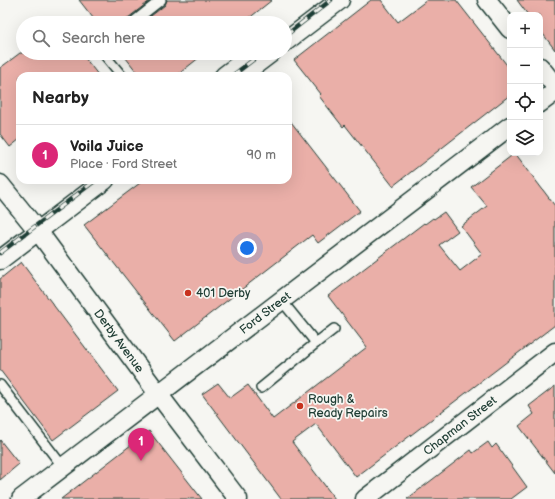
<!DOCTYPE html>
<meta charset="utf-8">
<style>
body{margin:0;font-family:"Balsamiq Sans",sans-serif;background:#f6f6f6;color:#222}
.controls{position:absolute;right:12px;top:12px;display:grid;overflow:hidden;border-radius:8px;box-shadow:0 4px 16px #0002}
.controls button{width:36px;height:36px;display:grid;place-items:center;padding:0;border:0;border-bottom:1px solid #e0e0e0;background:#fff;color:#222;font:20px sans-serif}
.you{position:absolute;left:247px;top:248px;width:14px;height:14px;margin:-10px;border:3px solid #fff;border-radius:50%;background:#1a73e8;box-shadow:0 0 0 6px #1a73e833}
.badge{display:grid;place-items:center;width:26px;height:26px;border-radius:50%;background:#db2777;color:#fff;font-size:13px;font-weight:700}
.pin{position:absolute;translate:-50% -33px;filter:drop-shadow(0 1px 2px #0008)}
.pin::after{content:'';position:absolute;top:21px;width:14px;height:12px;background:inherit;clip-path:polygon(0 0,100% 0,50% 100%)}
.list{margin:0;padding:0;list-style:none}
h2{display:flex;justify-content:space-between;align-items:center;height:52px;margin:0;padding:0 16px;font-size:17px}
h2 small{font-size:13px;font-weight:400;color:#767676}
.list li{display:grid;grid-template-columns:26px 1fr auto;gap:12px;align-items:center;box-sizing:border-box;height:60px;padding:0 16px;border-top:1px solid #e0e0e0}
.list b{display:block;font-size:15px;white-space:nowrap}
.list p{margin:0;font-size:13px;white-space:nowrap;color:#767676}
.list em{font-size:13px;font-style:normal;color:#767676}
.icon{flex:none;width:22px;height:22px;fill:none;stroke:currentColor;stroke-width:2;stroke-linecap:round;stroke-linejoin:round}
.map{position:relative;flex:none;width:555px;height:499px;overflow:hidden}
.search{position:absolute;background:#fff;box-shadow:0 4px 16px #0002;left:16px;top:16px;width:276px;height:44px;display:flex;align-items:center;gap:10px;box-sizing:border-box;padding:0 14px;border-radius:22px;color:#767676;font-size:15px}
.panel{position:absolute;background:#fff;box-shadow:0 4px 16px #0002;left:16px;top:72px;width:276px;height:112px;border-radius:12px}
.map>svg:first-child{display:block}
</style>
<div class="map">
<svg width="555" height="499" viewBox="0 0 555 499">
<rect width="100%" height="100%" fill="#f6f6f2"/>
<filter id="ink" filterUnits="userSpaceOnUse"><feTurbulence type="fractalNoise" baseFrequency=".025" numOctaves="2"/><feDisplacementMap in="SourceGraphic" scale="8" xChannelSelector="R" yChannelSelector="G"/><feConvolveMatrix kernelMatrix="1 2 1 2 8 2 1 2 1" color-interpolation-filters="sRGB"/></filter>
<g filter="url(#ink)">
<!-- building -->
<path fill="#eaafa8" stroke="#1f3d34" d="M79 0H151L128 18 126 23H97Z
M167 0H272L243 23H142L165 5Z
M371 0H381L398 22 427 0H456L510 69V95L393 186 345 125 343 127 319 96 321 94 294 60Z
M517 0H555V50L540 30V15H528Z
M20 53H81L99 76H20V139L10 147 0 134V68Z
M122 53H205L176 76H140Z
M288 118 360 211 318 243 312 235 175 341 84 225 144 180H288Z
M515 153 555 206V325L356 477 316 424 292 442 335 499H281L202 394 218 383 230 398 248 385 273 419 367 347 328 296 424 223 425 224 433 218 434 219 444 212 458 231 439 245 460 271 482 254 461 226 487 206 471 187Z
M21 262 118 391 53 440 0 370V279Z
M555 386V473L519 426 534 414 529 406Z
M149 431 202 499H61Z
M0 440 19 464 0 480Z
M488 442 492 448 496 444 527 487 511 499H407L471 450 473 453Z"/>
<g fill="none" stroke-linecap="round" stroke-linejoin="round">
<defs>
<path id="lane" d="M132 23 161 0
M103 53 122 76
M316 343 334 329
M0 385 63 467
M261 388 316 343 282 301"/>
<g id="street">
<path d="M487 0 510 29"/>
<path d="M285 42 340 0"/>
<path d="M540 67 555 86"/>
<path d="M246 72 271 53"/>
<path d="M224 76 254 53"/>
<path d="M540 103 555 92"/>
<path id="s1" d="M0 184 38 231 159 395 238 499"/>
<path d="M0 260 105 180"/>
<path id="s2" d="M21 499 510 126"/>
<path id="s3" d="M365 499 555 352"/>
</g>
</defs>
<!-- lane casing -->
<use href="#lane" stroke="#1f3d34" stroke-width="12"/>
<!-- street casing -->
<use href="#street" stroke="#1f3d34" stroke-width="21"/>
<!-- lane -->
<use href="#lane" stroke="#f6f6f2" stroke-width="9"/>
<!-- street -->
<use href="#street" stroke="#f6f6f2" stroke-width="18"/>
<defs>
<path id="rail" d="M285 36 331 0
M232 76 262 53
M0 253 96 180"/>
</defs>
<!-- rail casing -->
<use href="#rail" stroke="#1f3d34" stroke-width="4.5"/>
<!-- rail -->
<use href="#rail" stroke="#f6f6f2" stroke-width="3" stroke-dasharray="9" stroke-linecap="butt"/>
</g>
</g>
<!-- markers -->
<g fill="#c8321e" stroke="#f6f6f2" stroke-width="1.5">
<circle cx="188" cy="293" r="4"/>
<circle cx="300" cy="406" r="4"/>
</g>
<g text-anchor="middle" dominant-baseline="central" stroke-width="3.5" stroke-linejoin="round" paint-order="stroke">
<!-- poi labels -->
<g font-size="12" fill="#1f3d34" stroke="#f6f6f2" text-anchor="start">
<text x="196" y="293">401 Derby</text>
<text x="308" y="399">Rough &amp;<tspan x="308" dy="14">Ready Repairs</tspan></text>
</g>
<!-- street labels -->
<g font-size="12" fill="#1f3d34" stroke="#f6f6f2">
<text stroke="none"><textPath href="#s2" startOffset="307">Ford Street</textPath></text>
<text stroke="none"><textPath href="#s1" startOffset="197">Derby Avenue</textPath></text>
<text stroke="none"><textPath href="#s3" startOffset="120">Chapman Street</textPath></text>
</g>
</g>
</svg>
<div class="controls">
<button>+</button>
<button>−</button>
<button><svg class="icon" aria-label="locate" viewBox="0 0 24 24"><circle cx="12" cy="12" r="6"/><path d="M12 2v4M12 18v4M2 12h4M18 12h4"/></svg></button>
<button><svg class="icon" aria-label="layers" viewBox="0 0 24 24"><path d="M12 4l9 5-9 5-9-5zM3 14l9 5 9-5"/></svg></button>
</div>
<div class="you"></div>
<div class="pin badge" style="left:141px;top:461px">1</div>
<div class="search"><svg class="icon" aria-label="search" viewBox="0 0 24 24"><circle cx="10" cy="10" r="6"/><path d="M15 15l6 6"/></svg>Search here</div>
<section class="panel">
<h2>Nearby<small></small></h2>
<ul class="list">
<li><span class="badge">1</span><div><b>Voila Juice</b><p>Place · Ford Street</p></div><em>90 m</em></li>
</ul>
</section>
</div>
